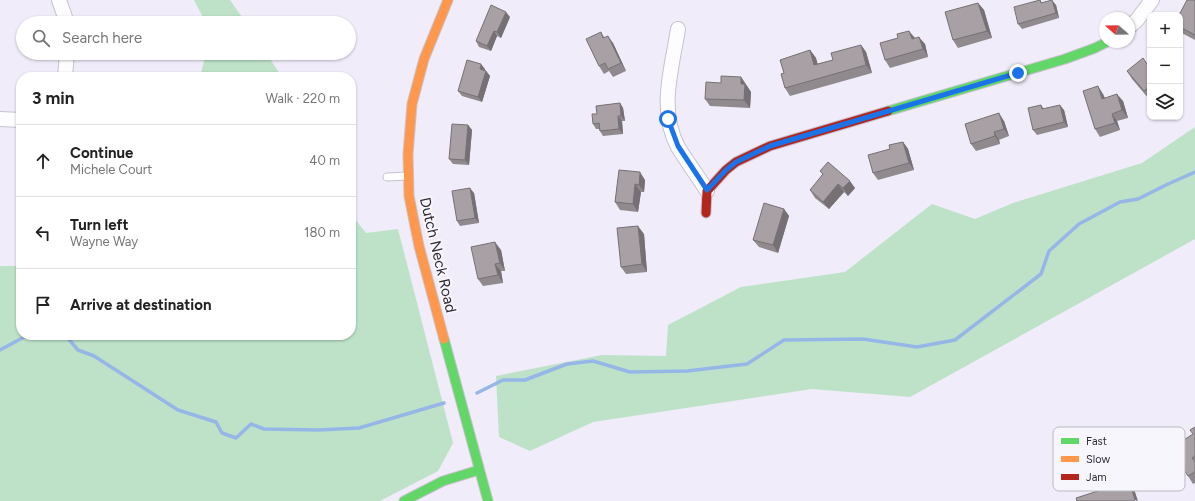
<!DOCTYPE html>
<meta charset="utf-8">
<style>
body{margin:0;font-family:Figtree,sans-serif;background:#f6f6f6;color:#222}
.controls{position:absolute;right:12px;top:12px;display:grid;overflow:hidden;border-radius:8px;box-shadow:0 1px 3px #0004}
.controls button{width:36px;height:36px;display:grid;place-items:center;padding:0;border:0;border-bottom:1px solid #e0e0e0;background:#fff;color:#222;font:20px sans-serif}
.compass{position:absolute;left:1099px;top:12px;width:36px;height:36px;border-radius:50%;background:#fff;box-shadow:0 1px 3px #0004;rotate:290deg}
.stop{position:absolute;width:12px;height:12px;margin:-9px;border:3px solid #1a73e8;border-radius:50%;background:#fff}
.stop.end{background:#1a73e8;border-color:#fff;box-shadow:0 1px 4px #0008}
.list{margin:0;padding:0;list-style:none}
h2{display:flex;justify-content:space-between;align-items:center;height:52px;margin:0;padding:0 16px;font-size:17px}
h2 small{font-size:13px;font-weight:400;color:#767676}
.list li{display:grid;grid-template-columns:26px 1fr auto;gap:12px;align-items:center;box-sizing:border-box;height:72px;padding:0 16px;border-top:1px solid #e0e0e0}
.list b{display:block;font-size:15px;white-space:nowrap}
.list p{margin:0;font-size:13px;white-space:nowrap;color:#767676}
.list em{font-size:13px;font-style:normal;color:#767676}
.icon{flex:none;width:22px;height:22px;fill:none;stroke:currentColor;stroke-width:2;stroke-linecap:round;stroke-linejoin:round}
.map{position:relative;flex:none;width:1195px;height:501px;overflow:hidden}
.search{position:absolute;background:#fff;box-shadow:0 1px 3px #0004;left:16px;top:16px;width:340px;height:44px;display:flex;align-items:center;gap:10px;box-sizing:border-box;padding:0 14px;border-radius:22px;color:#767676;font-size:15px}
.panel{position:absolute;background:#fff;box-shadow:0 1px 3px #0004;left:16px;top:72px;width:340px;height:268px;border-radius:16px}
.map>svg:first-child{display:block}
</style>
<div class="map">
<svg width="1195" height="501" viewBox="0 0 1195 501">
<rect width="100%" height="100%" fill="#f0ecf9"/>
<!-- green -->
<path fill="#bde2c8" d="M194 0H230L246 23H206Z
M206 53H266L282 77H200Z
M1195 127V239L910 397 812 389 593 422 530 451 499 437 496 376 602 355 666 356 668 325 741 287 845 272 932 204 975 219 1013 203 1142 163Z
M351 214 366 233 398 229 453 443 438 471 380 501H0V266H21V335H351Z"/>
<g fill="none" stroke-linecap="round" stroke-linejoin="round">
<!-- stream -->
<path stroke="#97b6e8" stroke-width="3.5" d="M60 335 66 336 78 350 94 356 178 410 216 422 222 433 236 438 251 424 264 429 318 430 359 428 444 403
M0 350 28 335
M477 393 503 380H525L567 364 593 361 630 372 687 371 747 364 784 340 863 339 917 347 955 340 1041 274 1049 251 1079 224 1120 202 1138 199 1168 184 1195 172"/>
<defs>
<path id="lane" d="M387 177 407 176"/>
<path id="street" d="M59 0 67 23
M1129 27 1137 20 1152 0
M678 29C672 68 658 110 678 147 687 162 698 176 707 191
M65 77 67 53
M0 119 21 120"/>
<path id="fast" d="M888 111 1065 59 1095 48 1107 42
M444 339 488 501
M404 501 443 481 479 470"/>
<path id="slow" d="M444 339 419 246 409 196 408 154 412 104 424 59 448 0"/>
<path id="jam" d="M706 213 707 191 726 170 736 162 770 146 888 111"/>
</defs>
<!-- lane casing -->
<use href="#lane" stroke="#c6c2ce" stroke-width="9"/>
<!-- street casing -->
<use href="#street" stroke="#c6c2ce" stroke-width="16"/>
<!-- fast casing -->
<use href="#fast" stroke="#c6c2ce" stroke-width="11"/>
<!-- slow casing -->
<use href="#slow" stroke="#c6c2ce" stroke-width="11"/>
<!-- jam casing -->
<use href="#jam" stroke="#c6c2ce" stroke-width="11"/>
<!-- lane -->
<use href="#lane" stroke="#fdfcfe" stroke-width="7"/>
<!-- street -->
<use href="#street" stroke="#fdfcfe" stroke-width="14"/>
<!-- fast -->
<use href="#fast" stroke="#63d668" stroke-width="9"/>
<!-- slow -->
<use href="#slow" stroke="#ff974d" stroke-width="9"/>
<!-- jam -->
<use href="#jam" stroke="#b3261e" stroke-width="9"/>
</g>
<!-- wall -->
<path fill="#908a8e" d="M1040 0 1042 3 1056 5 1059 18 1022 29 1018 24Z
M1195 0V40L1180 32V15Z
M978 3 984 10 992 38 958 48 953 40Z
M510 17 501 38 497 36 491 51 479 47 476 41Z
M601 32 604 37 613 43 626 71 613 77 609 71 604 74 599 66Z
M914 38 925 44 928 57 890 68 885 60Z
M861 45 866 52 872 73 790 96 785 88 784 73 810 50 816 58 817 64 833 60Z
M1150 62V98L1149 99 1132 79 1127 71 1147 64Z
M485 69V70L486 71 490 76 482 102 462 96 458 91Z
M741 77 751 92 750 108 710 106 705 99 721 83Z
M1103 94 1105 98 1123 101 1128 118 1117 121 1120 130 1100 137 1095 129Z
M620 103 623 108 625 121H622L623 134 603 136 600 131 599 129H596L593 124 597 114Z
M1041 105 1044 109 1064 110 1068 127 1037 135 1033 130Z
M1004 121 1009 136 999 140 1000 144 976 151 971 144Z
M468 125 472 130 469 165 453 164 449 159Z
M903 142 908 149 914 170 878 180 873 173 890 149Z
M619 170 645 180 644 192H641L638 212 620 210 615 202Z
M820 171 855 188 848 196 844 192 829 209 815 198 810 190 823 175Z
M474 193 479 223 460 226 457 221Z
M784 209 789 216 778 253 759 247 753 240Z
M644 234 647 272 626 274 621 267Z
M501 250 505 271H501L503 283 483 286 478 279Z
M1195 427V483L1193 484 1188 476 1193 434Z"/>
<!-- shaded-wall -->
<path fill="#767074" d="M1052 0 1056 5 1059 18 1056 13Z
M978 3 984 10 992 38 987 31Z
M506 12 510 17 501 38 497 32Z
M494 31 497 36 491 51 487 46Z
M909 31 915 38 912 39Z
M608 36 613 43 626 71 621 63Z
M919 37 925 44 928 57 923 49Z
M861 45 866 52 872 73 866 65Z
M810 50 816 58 820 72 814 65Z
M481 64 485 69 484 74 480 69Z
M486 71 490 76 482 102 478 97Z
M741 77 751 92 750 108 744 100 741 84Z
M1098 86 1103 94 1107 106 1102 99Z
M1117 94 1123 101 1128 118 1122 110Z
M620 103 623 108 625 121 621 116Z
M1060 105 1064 110 1068 127 1064 122Z
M999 113 1004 121 1009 136 1004 129Z
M1112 114 1117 121 1120 130 1115 123Z
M618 116 622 121 623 134 619 129Z
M468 125 472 130 469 165 465 160Z
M994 132 999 140 1000 144 995 136Z
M903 142 908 149 914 170 909 163Z
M640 172 645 180 644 192 639 185Z
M850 181 855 188 848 196 843 188Z
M635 184 641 192 638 212 633 204Z
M838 184 844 192 829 209 823 202Z
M470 188 474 193 479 223 475 218Z
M784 209 789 216 778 253 773 245Z
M638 226 644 234 647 272 642 264Z
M495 242 501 250 505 271 500 263Z
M495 264 501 271 503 283 498 275Z
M1129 481 1134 489 1138 501 1135 500Z"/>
<!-- building -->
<path fill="#a8a0a5" stroke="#767074" d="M1040 0 1041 3 1052 0 1056 13 1018 24 1014 7Z
M1187 0H1195V35L1180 27V15H1179Z
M978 3 987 31 953 40 945 12Z
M491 5 506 12 497 32 494 31 487 46 476 41Z
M909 31 912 39 919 37 923 49 885 60 880 43 898 38 897 34Z
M601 32 603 38 608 36 621 63 608 69 605 63 599 66 586 39Z
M861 45 866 65 785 88 781 74 784 73 780 60 810 50 814 65 833 60 831 53Z
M1143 58 1147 64 1150 62V86L1144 91 1127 71Z
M467 60 481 64 480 69 486 71 478 97 458 91Z
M721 76 741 77V84H745L744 100 705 99 706 82 721 83Z
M1098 86 1102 99 1117 94 1122 110 1112 114 1115 123 1095 129 1083 91Z
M620 103 621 116H618L619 129 600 131 599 123 593 124 592 114H597L596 106Z
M1041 105 1042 109 1060 105 1064 122 1033 130 1028 108Z
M999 113 1004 129 994 132 995 136 971 144 965 124Z
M452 124 468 125 465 160 449 159Z
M903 142 909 163 873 173 868 155 890 149 889 145Z
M828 162 850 181 843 188 838 184 823 202 810 190 823 174 820 171Z
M619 170 640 172 639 185 635 184 633 204 615 202Z
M470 188 475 218 457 221 452 191Z
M764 203 784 209 773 245 753 240Z
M638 226 642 264 621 267 617 228Z
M495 242 500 263 495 264 498 275 478 279 471 247Z
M1195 427V456L1192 458 1195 462V472L1188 476 1170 449 1193 434 1190 430Z
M1129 481 1135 500 1133 501H1077L1076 498Z"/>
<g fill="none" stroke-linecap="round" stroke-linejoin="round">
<!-- route -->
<path stroke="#1a73e8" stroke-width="5" d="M668 119 678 146 707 190 726 170 736 162 770 146 1018 73"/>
</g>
<g text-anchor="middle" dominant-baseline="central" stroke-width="4" stroke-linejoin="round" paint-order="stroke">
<!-- street labels -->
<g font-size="15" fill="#2e2a36" stroke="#f8f6fd">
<text transform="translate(438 255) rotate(77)">Dutch Neck Road</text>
</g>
</g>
<!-- legend -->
<rect x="1053" y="427" width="132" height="64" rx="6" fill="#f8f6fd" stroke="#bbb9c1" stroke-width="1"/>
<rect x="1061" y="438" width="18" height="6" fill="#63d668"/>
<rect x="1061" y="456" width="18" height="6" fill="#ff974d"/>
<rect x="1061" y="474" width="18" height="6" fill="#b3261e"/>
<g font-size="11" fill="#2e2a36">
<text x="1086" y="445">Fast</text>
<text x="1086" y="463">Slow</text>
<text x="1086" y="481">Jam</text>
</g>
</svg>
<div class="controls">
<button>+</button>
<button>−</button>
<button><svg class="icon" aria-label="layers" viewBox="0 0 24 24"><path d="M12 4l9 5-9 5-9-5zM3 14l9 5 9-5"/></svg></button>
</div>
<svg class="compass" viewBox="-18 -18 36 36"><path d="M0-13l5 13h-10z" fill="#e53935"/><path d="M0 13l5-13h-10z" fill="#767676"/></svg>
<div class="stop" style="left:668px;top:119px"></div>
<div class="stop end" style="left:1018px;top:73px"></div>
<div class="search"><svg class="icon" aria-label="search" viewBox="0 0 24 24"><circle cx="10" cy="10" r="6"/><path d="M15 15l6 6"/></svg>Search here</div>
<section class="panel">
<h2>3 min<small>Walk · 220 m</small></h2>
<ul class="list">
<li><svg class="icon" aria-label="ahead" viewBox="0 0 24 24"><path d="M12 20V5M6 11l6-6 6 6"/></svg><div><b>Continue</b><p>Michele Court</p></div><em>40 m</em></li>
<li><svg class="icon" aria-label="left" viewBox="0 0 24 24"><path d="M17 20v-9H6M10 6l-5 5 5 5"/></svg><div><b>Turn left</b><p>Wayne Way</p></div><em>180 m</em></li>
<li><svg class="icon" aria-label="arrive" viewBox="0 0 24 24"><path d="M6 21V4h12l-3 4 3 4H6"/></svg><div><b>Arrive at destination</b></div></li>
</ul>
</section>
</div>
